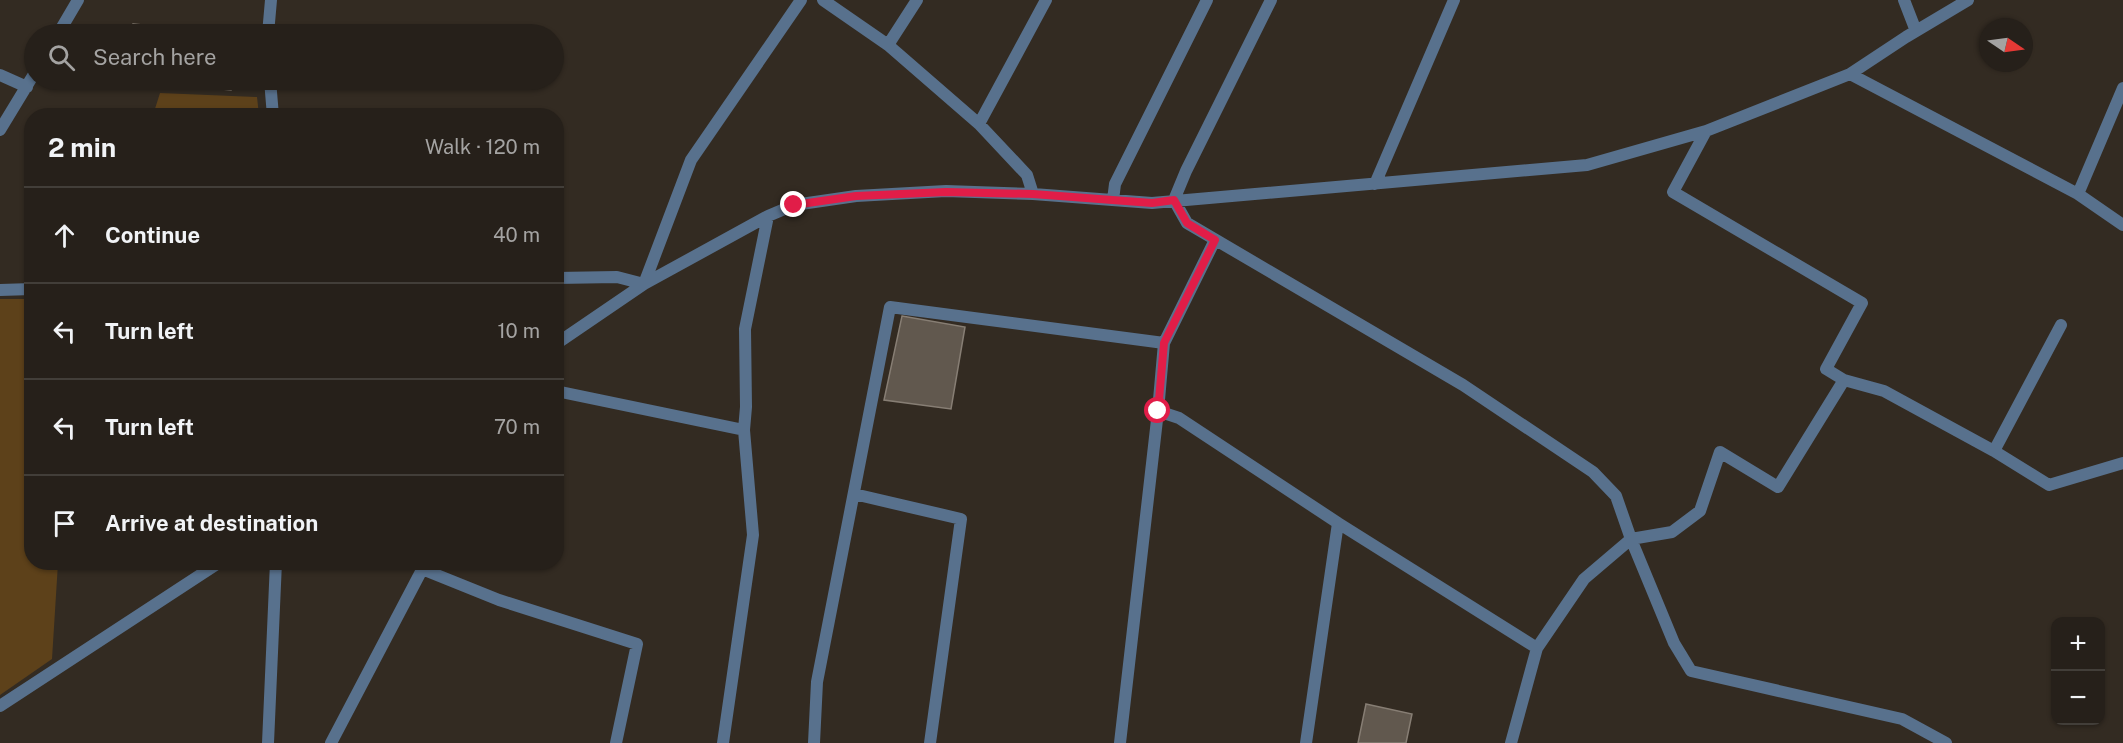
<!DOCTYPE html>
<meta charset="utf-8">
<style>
body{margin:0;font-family:"Public Sans",sans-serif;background:#322d27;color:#f1f3f6}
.controls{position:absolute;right:18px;bottom:18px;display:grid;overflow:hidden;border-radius:12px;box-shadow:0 2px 4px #0004}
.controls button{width:54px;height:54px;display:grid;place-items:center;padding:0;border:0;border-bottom:2px solid #423e39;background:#26201a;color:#f1f3f6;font:30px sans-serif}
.compass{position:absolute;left:1979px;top:18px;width:54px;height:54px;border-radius:50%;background:#26201a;box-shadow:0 2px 4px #0004;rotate:103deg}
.stop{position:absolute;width:18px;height:18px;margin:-14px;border:4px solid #e11d48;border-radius:50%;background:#fff}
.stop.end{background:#e11d48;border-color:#fff;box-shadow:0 2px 6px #0008}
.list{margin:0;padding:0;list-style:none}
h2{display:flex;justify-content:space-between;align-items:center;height:78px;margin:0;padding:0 24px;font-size:26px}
h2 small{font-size:20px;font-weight:400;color:#a4a3a2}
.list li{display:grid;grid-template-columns:39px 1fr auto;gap:18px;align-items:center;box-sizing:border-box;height:96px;padding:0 24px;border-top:2px solid #423e39}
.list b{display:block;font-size:22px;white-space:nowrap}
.list em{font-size:20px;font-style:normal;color:#a4a3a2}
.icon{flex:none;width:33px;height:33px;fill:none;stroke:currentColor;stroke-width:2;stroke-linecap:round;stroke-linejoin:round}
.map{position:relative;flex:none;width:2123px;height:743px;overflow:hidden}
.search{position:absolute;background:#26201a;box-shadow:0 2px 4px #0004;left:24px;top:24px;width:540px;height:66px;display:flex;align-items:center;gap:15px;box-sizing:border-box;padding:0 21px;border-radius:33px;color:#a4a3a2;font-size:22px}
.panel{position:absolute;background:#26201a;box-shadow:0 2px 4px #0004;left:24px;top:108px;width:540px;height:462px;border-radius:24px}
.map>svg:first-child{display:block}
</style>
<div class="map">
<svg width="2123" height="743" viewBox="0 0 2123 743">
<rect width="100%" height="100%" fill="#332b22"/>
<!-- green -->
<path fill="#5d411a" d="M160 93 257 97 259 115H153Z
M0 299H31L32 562 58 563 52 659 0 695Z"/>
<!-- building -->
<path fill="#61584e" stroke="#877e74" stroke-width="1.5" d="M133 24 234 34H132Z
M129 80H232L231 90Z
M902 316 965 327 951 409 884 400Z
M1366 704 1412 714 1406 743H1358Z"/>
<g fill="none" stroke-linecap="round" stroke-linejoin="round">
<!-- street -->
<path stroke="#58718d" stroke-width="12" d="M823 0 888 45 979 124 1027 175 1033 194
M1271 0 1186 171 1174 200 1187 223 1463 385 1593 472 1616 496 1631 539 1674 643 1691 671 1902 719 1946 743
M1904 0 1916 31
M58 34 78 0
M268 34 271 0
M888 45 917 0
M1850 74 2078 194 2123 225
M0 75 27 87
M270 80 273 116
M979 124 1046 0
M0 130 34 74
M1706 131 1673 192 1862 303 1826 369 1844 380
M1375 184 1454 0
M2078 194 2123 88
M1113 200 1115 184 1207 0
M556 278 617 277 644 284 768 216 794 205 856 196 946 191 1033 194 1152 203 1587 165 1706 131 1850 74 1906 37 1968 0
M0 290 32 289
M556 344 644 284 691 160 801 0
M556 391 744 430
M1158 411 1179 418 1338 523 1537 648
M1994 451 2061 325
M854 494 961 519 930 743
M422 569 499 600 637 644 616 743
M0 706 220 562
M268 743 276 562
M331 743 425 564
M723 743 753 535 744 430 746 407 745 329 768 216
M814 743 817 682 890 307 1164 343
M1120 743 1158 411 1164 343 1215 240
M1306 743 1338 523
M1511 743 1537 648 1584 579 1631 539 1672 532 1700 511 1720 452 1778 487 1844 380 1884 391 1994 451 2049 485 2123 463"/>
</g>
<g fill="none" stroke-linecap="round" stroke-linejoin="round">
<!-- route -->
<path stroke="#e11d48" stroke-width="8" d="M794 205 856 196 946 192 1033 194 1152 203 1174 200 1187 223 1215 240 1164 343 1158 411"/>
</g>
</svg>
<div class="controls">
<button>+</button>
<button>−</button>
</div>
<svg class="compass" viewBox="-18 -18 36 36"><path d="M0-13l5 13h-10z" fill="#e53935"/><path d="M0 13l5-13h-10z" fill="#a4a3a2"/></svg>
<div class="stop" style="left:1158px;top:411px"></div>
<div class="stop end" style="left:794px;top:205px"></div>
<div class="search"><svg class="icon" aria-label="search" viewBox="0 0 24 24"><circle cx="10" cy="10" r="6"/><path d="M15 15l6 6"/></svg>Search here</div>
<section class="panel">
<h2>2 min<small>Walk · 120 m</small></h2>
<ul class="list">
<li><svg class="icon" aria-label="ahead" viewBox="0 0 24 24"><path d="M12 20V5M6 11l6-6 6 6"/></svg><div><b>Continue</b></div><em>40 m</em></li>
<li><svg class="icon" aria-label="left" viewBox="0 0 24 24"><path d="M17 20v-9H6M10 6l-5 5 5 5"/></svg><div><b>Turn left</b></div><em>10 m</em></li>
<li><svg class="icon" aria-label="left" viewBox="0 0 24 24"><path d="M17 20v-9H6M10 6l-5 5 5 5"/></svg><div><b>Turn left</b></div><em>70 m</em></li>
<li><svg class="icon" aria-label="arrive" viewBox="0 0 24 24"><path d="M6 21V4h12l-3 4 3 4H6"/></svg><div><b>Arrive at destination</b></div></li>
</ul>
</section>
</div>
